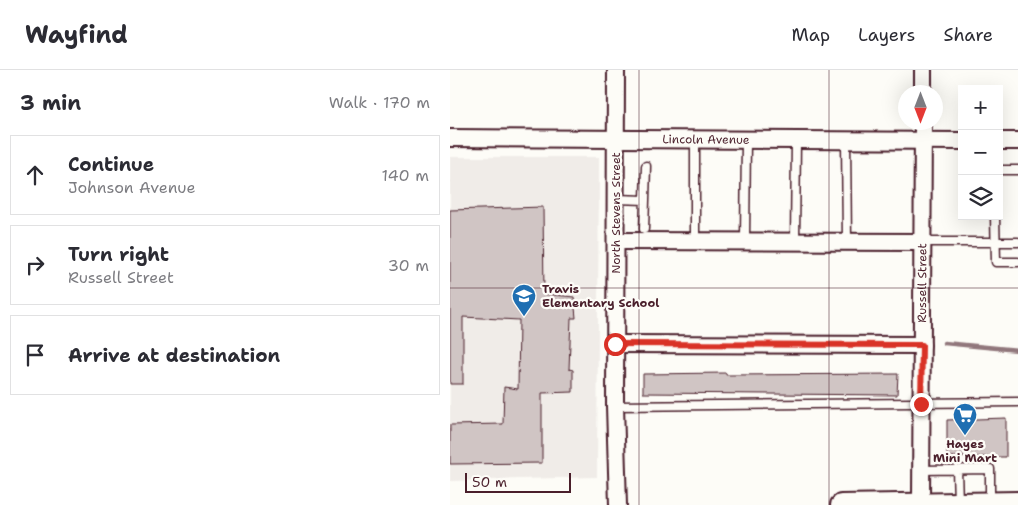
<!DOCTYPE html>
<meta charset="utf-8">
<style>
body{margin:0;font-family:"Shantell Sans",sans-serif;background:#f7f7f7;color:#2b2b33}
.controls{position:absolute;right:15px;top:15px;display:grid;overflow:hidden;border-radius:0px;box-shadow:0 5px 20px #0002}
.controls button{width:45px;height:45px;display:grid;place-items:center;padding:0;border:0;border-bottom:1px solid #e1e1e2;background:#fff;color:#2b2b33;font:25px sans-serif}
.compass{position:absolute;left:448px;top:15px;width:45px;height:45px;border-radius:50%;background:#fff;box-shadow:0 5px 20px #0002;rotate:180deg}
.scale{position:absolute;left:15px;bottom:12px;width:106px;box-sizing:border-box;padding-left:5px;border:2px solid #4a1f2b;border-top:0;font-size:14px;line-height:18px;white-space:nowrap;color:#4a1f2b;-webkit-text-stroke:4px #fdfcf7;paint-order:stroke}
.stop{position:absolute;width:15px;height:15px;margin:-11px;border:4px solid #d93025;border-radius:50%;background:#fff}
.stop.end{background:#d93025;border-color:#fff;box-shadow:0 1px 5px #0008}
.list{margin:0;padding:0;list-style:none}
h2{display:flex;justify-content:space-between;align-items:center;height:65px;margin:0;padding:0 20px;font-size:21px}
h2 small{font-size:16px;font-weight:400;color:#7c7c81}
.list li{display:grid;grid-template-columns:32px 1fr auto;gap:15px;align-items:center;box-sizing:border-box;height:80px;margin:0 10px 10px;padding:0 10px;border:1px solid #e1e1e2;border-radius:0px}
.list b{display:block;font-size:19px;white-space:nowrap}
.list p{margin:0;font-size:16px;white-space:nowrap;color:#7c7c81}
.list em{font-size:16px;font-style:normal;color:#7c7c81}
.icon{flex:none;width:28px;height:28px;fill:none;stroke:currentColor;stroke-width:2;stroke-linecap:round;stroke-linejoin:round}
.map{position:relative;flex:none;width:568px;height:435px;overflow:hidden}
header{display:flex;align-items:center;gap:30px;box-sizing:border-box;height:70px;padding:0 25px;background:#fff;border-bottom:1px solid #e1e1e2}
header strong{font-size:24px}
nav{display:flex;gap:28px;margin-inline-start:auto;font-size:18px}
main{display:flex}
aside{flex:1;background:#fff}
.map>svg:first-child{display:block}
</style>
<header>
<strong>Wayfind</strong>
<nav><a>Map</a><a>Layers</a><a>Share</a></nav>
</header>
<main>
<aside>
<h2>3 min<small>Walk · 170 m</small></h2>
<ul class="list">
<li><svg class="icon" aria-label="ahead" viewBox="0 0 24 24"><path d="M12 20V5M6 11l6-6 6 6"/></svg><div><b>Continue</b><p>Johnson Avenue</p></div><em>140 m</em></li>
<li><svg class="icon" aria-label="right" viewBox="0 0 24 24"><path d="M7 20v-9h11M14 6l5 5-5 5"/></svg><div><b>Turn right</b><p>Russell Street</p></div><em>30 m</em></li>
<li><svg class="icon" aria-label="arrive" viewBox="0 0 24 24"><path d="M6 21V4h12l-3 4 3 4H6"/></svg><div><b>Arrive at destination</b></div></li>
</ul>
</aside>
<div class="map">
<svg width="568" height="435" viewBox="0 0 568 435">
<rect width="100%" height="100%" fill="#fdfcf7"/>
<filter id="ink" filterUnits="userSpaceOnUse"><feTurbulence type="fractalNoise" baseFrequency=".02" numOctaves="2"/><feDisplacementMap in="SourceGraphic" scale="10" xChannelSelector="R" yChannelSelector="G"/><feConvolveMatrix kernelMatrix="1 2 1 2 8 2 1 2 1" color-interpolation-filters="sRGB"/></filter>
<g filter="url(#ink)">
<!-- built -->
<path fill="#f0ece8" d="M0 87H149L147 407 0 411Z"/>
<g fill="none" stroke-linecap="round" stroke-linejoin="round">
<!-- stream -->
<path stroke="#91777b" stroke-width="4.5" d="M494 273 568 280"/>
</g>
<!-- building -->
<path fill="#d0c5c4" stroke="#4a1f2b" d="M93 137 94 224 124 227 126 248H121L119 299 123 300V322L92 323V393L0 394V355L53 354 54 317 68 319 69 250 13 247V314H0V140Z
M276 303V305L448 304 447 325 193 323V304Z
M556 348V387H497V350Z"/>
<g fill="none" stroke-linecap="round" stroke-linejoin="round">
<defs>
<path id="service" d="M396 70 397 172
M549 100H568
M166 129 195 130 196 96
M545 146 546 192H568
M194 159 195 130
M245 171V69
M295 171 296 69
M345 172 346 69
M473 172H568
M165 336 568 332
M507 399 508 433
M471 400 540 399V430"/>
<g id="minor">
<path d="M166 0 165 336 168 435"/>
<path d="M473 22V0"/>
<path id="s1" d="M0 68 512 71"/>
<path d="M549 71H568"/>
<path d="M166 171 473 172"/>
<path d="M165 274 472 275"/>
<path id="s2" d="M471 433 473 52"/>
</g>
<path id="tertiary" d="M391 435 568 432"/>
</defs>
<!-- service casing -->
<use href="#service" stroke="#4a1f2b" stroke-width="11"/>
<!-- minor casing -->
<use href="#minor" stroke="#4a1f2b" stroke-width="20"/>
<!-- tertiary casing -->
<use href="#tertiary" stroke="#4a1f2b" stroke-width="24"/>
<!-- service -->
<use href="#service" stroke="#fdfcf7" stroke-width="8"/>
<!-- minor -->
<use href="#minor" stroke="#fdfcf7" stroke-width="16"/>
<!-- tertiary -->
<use href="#tertiary" stroke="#fdfcf7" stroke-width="20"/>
</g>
</g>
<g fill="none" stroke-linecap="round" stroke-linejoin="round" filter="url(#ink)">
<!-- route -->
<path stroke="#d93025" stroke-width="6" d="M165 274 472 275 471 334"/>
</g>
<!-- grid -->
<path fill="none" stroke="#4a1f2b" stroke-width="1" stroke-opacity="0.55" d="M189 0V435M379 0V435M0 218H568"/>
<!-- icons -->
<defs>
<symbol id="school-pin" viewBox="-11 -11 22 30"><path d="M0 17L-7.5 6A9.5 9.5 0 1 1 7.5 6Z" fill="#1f6fb2" stroke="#fdfcf7"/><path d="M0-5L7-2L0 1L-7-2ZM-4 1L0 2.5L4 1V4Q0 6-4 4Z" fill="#fff"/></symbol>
<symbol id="supermarket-pin" viewBox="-11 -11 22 30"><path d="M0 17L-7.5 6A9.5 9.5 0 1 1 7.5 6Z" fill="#1f6fb2" stroke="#fdfcf7"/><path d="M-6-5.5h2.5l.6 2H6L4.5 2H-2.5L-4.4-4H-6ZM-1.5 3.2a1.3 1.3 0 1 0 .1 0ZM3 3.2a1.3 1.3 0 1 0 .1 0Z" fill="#fff"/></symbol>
</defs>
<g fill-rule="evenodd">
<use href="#school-pin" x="60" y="212" width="28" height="38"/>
<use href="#supermarket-pin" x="501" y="331" width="28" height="38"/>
</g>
<g text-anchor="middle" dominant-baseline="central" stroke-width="4.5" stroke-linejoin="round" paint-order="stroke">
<!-- street labels -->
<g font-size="12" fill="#4a1f2b" stroke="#fdfcf7">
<text stroke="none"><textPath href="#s1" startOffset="256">Lincoln Avenue</textPath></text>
<text transform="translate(166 143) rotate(-90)">North Stevens Street</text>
<text stroke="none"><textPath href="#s2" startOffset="220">Russell Street</textPath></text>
</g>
<!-- poi labels -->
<g font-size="12" font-weight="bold" fill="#4a1f2b" stroke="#fdfcf7" text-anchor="start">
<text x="92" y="219">Travis<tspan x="92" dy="14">Elementary School</tspan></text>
<text x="515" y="374" text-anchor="middle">Hayes<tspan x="515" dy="14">Mini Mart</tspan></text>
</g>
</g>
</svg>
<div class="controls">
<button>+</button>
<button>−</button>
<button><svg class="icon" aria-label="layers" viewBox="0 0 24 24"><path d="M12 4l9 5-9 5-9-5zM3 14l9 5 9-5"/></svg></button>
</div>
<svg class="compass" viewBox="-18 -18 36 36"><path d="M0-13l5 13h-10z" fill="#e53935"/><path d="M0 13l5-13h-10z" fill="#7c7c81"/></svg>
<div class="scale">50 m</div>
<div class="stop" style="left:165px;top:274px"></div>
<div class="stop end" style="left:471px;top:334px"></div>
</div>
</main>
